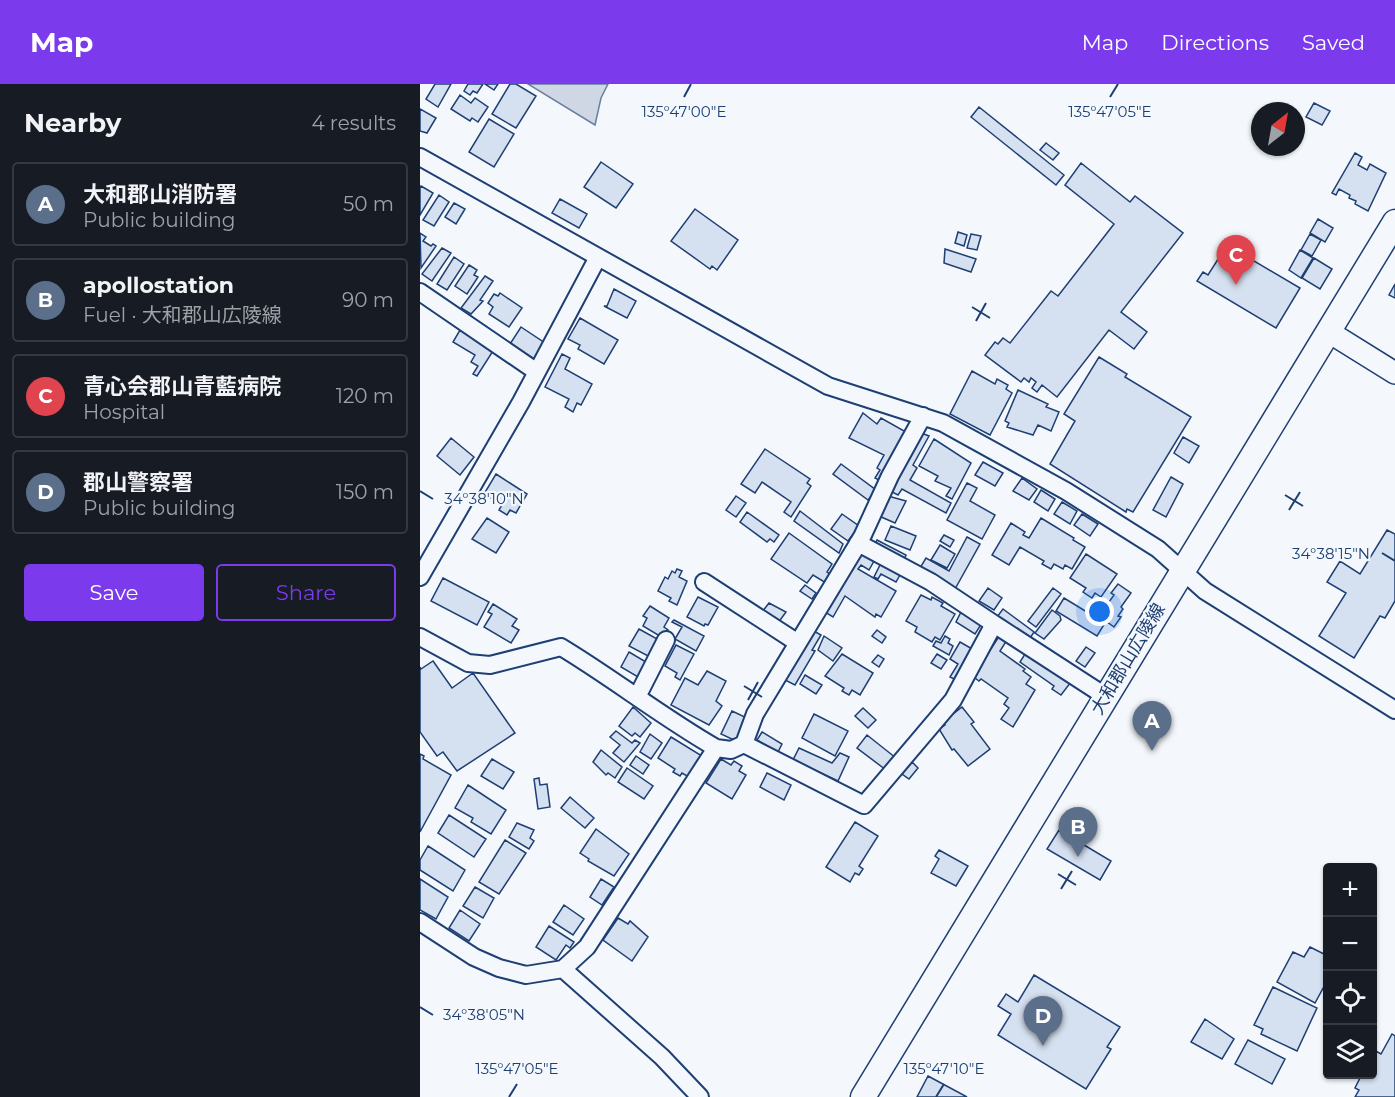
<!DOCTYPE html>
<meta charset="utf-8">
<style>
body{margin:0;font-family:Montserrat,"Noto Sans JP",sans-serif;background:#20242c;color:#f1f3f6}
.controls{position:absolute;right:18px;bottom:18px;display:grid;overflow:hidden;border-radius:6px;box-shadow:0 2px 4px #0004}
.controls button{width:54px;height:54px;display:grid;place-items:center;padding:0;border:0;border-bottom:2px solid #363941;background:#171b24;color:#f1f3f6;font:30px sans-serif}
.compass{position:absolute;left:831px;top:18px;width:54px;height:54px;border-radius:50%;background:#171b24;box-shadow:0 2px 4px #0004;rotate:31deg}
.you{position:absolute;left:680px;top:528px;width:21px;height:21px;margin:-15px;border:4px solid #fff;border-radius:50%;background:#1a73e8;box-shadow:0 0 0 9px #1a73e833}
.badge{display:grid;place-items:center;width:39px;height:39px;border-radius:50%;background:#7c3aed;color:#fff;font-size:20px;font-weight:700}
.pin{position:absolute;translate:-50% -50px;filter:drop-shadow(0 2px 3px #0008)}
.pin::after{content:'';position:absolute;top:32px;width:21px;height:18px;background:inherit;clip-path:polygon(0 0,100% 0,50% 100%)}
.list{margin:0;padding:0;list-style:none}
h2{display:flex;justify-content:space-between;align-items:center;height:78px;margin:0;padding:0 24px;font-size:26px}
h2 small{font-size:20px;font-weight:400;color:#9ea1a6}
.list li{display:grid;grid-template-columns:39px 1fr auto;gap:18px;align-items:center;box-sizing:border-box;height:84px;margin:0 12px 12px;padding:0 12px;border:2px solid #363941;border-radius:6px}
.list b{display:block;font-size:22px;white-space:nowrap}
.list p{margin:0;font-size:20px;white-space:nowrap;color:#9ea1a6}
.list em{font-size:20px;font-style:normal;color:#9ea1a6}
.actions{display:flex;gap:12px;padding:18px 24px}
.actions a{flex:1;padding:14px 0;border:2px solid #7c3aed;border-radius:6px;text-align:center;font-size:21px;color:#7c3aed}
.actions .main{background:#7c3aed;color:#fff}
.icon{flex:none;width:33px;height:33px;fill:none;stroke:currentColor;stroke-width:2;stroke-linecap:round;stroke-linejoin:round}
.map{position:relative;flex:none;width:975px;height:1013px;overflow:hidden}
header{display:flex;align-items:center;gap:36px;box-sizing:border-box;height:84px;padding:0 30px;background:#7c3aed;color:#fff}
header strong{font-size:28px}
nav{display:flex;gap:33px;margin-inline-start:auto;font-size:21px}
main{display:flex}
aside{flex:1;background:#171b24}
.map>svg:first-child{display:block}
</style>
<header>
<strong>Map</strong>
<nav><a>Map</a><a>Directions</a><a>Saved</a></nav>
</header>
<main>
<aside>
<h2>Nearby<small>4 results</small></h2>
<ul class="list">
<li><span class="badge" style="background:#5c6f8a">A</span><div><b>大和郡山消防署</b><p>Public building</p></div><em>50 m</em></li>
<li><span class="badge" style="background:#5c6f8a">B</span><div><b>apollostation</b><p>Fuel · 大和郡山広陵線</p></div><em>90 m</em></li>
<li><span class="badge" style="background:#e0444e">C</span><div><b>青心会郡山青藍病院</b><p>Hospital</p></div><em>120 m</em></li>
<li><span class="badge" style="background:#5c6f8a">D</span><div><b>郡山警察署</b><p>Public building</p></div><em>150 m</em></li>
</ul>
<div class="actions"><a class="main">Save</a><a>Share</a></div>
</aside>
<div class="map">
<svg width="975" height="1013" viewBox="0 0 975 1013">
<rect width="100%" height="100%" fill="#f4f7fb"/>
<!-- water -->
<path fill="#cfd7e4" stroke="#687fa3" stroke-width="1.5" d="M108 0H188L181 14 175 41Z"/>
<!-- building -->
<path fill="#d5e0f0" stroke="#1d3f73" stroke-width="1.5" d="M15 0H31L18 23 6 15Z
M48 0H63L57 9 53 7 50 11 44 7Z
M65 0H78L74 6Z
M90 0H96L116 12 96 44 72 30Z
M40 11 51 19 55 14 68 23 58 38 52 34 50 37 31 25Z
M894 19 910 27 902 41 886 33Z
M559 23 644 91 636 101 551 33Z
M0 25 16 34 7 49 0 47Z
M69 35 94 50 74 83 49 68Z
M626 59 639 69 633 76 620 66Z
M935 69 942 73 938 81 947 86 950 80 966 89 948 127 935 120 936 117 929 114 930 111 919 105 916 111 912 109Z
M181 78 213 100 196 124 164 103Z
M661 79 710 118 715 112 763 149 701 228 727 248 714 265 689 246 637 313 622 301 617 308 612 304 616 298 611 294 609 298 604 294 601 298 565 271 575 258 578 260 583 254 590 259 631 207 638 212 694 140 645 101Z
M1 102 13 109 0 131V104Z
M19 111 29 118 14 142 3 136Z
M140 115 167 130 159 144 132 129Z
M34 119 45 125 36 140 25 133Z
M275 125 318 156 297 186 292 182 290 185 251 157Z
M898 135 913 144 905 158 890 149Z
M538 148 547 151 544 162 535 159Z
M0 149 6 153 3 157 11 162 13 160 16 162 1 184Z
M551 150 561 152 557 166 547 164Z
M890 150 901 156 892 172 881 166Z
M807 161 880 204 856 244 777 197 783 188 788 191Z
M22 164 31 169 12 197 2 190Z
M525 165 556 175 551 188 524 179Z
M880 166 893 174 881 194 869 186Z
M34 173 44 180 27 206 17 200Z
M894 174 912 185 900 205 882 194Z
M49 181 57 186 54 191 58 193 47 210 35 202Z
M65 192 73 197 60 216 63 217 51 230 41 224Z
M975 200V214L969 211Z
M194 205 216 217 207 234 184 222H187Z
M80 209 102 224 89 243 69 230 73 223 68 219 74 210 78 212Z
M160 234 198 256 184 280 158 265 160 261 148 255Z
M101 243 125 259 114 275 90 260Z
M40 246 73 267 57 292 53 290 58 282 51 278 55 271 33 258Z
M142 270 150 274 145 285 172 300 161 321 157 319 153 328 145 323 149 315 125 303Z
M679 273 707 290 705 293 771 333 713 428 707 425 706 428 630 380 655 337 644 330Z
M552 287 575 300 577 295 588 301 586 305 592 309 570 351 530 330Z
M598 306 628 320 626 323 639 328 631 347 618 341 613 351 587 343 589 339 585 337Z
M443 329 457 340 461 334 486 348 459 396 455 394 460 386 457 384 464 371 429 354Z
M501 349 509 352 493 381 497 384 490 396 531 419 526 429 482 405 478 411 470 407Z
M763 353 779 362 769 379 754 369Z
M31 354 54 373 40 391 17 372Z
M514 355 551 379 532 415 526 412 531 404 515 397 518 392 499 382Z
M345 365 390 395 387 399 391 402 371 433 364 428 371 418 342 398 335 409 321 400Z
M563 378 583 389 575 402 555 391Z
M421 380 456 406 448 416 413 390Z
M76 390 107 410 96 429 90 426 87 431 79 426 82 421 64 410Z
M751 393 763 400 746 433 733 426Z
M602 394 617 405 609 416 593 407Z
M547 399 557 404 550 417 575 431 562 455 527 436Z
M621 406 635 415 628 427 614 418Z
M316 412 326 419 316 433 306 426Z
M468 412 486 417 475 439 459 432Z
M642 418 657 427 650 440 634 430Z
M380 427 423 460 419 469 374 437Z
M327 428 359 451 354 458 350 455 347 458 320 438Z
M422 430 439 442 428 457 411 445Z
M662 430 678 440 670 452 654 441Z
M67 434 89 448 76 469 52 455Z
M621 434 654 454 653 456 665 463 652 485 645 481 643 485 634 480 631 485 622 480 624 477 600 463 589 481 572 471 591 439 605 448 603 451 609 454Z
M471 442 496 452 490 466 465 456Z
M967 446 975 450V517L965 534 960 532 934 574 899 552 926 509 907 498 920 477 940 490Z
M369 449 412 480 407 488 411 491 406 499 393 491 387 499 351 475Z
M524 451 534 456 530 463 520 457Z
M547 453 560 460 535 505 500 484 506 474 529 487Z
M457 456 486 471 483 478 454 462Z
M520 461 535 470 527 484 511 476Z
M440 469 454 477 449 486 441 481 438 485 476 507 461 533 456 530 455 533 425 512 413 533 405 528Z
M666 470 697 490 681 513 675 509 672 514 663 508 666 504 650 494Z
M462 477 481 489 476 498 461 490 458 495 454 493Z
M257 485 262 487 259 493 267 497 257 521 249 517 251 514 238 507 245 493 248 495 252 487 255 489Z
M23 494 69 518 57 541 11 517Z
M698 500 711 509 701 523 703 525 698 532 701 533 694 543 679 532 694 511 691 509Z
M385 501 396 509 392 515 380 507Z
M568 504 582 514 574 526 559 517Z
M633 504 641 510 616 543 608 537Z
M501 511 511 516 512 513 523 519 521 522 535 530 520 556 515 553 512 558 495 548 497 543 486 537Z
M278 513 298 523 288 541 285 540 284 542 267 533Z
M644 514 685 539 677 552 636 527Z
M349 519 366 528 358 539 342 528Z
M73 520 97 535 92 542 99 546 91 559 64 543 72 530 68 528Z
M230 522 249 534 244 543 248 546 243 554 223 542 227 534 223 532Z
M583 525 614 548 609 556 577 533Z
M632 526 640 532 641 536 624 555 615 549Z
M541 528 562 539 555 550 536 538Z
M254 536 284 552 276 567 255 555 262 543 252 538Z
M219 545 239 556 230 573 209 562Z
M392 546 401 551 392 566 395 567 375 601 363 595Z
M457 546 466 553 462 559 452 552Z
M580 551 587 556 580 567 605 585 603 587 611 593 606 600 615 606 593 643 581 635 589 624 584 620 588 614 561 595 559 597 555 594 557 590 555 589Z
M404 552 422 564 413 577 398 566Z
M525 552 530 555 528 559 533 562 529 571 513 562 516 557 521 559Z
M540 558 554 566 534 595 530 593 538 580 530 575Z
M256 561 274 570 260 596 255 593 257 589 245 582Z
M666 563 675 569 665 583 656 577Z
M209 568 226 578 218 593 201 583Z
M422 570 453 589 440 611 432 606 429 611 422 607 424 604 405 592Z
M517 570 527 576 521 585 511 579Z
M605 570 651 598 641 611 632 605 634 602 600 578Z
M458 571 464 575 459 583 452 578Z
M13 577 32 604 53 589 95 649 37 687 23 668 17 672 0 648V583L1 585Z
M287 587 306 597 296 617 302 622 289 641 251 621 265 594 278 601Z
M385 591 402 601 396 610 380 600Z
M213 623 231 639 220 653 215 649 212 652 199 642Z
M542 623 554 638 551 640 570 665 548 682 534 665 532 666 519 645 525 641 523 638Z
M443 624 456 636 448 644 435 632Z
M312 627 327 634 316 657 301 650Z
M394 630 428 647 415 672 382 654Z
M196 647 212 659 215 656 220 659 204 678 193 669 200 661 190 653Z
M342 648 362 660 358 668 337 656Z
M230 650 242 659 231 675 220 668Z
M447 651 476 674 466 686 437 664Z
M251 653 282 672 272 695 262 689 260 692 253 688 255 685 238 674Z
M379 664 412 679 420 669 429 673 418 697 373 676Z
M181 666 202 683 195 694 188 689 186 691 173 678Z
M0 670 4 672 3 675 31 691 0 748Z
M216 672 229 681 223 690 210 681Z
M72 675 94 688 83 705 61 692Z
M301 675 311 681 314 677 322 682 319 687 326 691 312 715 286 699Z
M492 678 498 684 489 695 482 690Z
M207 684 233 702 224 715 198 698Z
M347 689 371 701 364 716 340 703Z
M119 694 120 701 127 700 130 723 118 725 114 695Z
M48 701 86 726 71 750 51 738 53 734 35 724Z
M150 713 174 734 165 744 141 724Z
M29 731 66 755 54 773 18 749Z
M435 738 458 752 439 782 443 785 439 791 435 789 430 798 406 783Z
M97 739 114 746 110 754 114 757 109 765 89 753Z
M176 745 209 770 194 792 168 777 169 775 160 769Z
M639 746 691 777 680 796 627 765Z
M85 756 106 769 79 810 59 798Z
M8 762 45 786 33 807 0 786V776Z
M519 766 548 782 536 802 511 789 519 775 515 772Z
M0 795 28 813 16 835 0 826Z
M181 795 194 803 182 821 170 813Z
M55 803 74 814 63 834 43 822Z
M144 821 164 835 153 851 133 838Z
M40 826 60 840 49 857 29 844Z
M198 834 208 840 210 837 228 853 212 877 183 856Z
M129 842 154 858 150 864 146 861 136 876 116 863Z
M890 863 908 872V895L895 919 857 898 873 868 884 873Z
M614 891 700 943 687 963 691 965 666 1005 578 951 591 930 578 922 586 910 598 918Z
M853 903 897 924 877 967 841 950 843 945 834 941Z
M785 935 814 955 802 975 771 958Z
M972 950 975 952V1013H935L939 1006 935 1004 942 990H952L954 966 961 970Z
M828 956 865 975 852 1000 815 980Z
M508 992 547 1013H497Z"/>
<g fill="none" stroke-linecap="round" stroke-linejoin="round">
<defs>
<path id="minor" d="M0 73 408 302 523 339 646 407 738 465 785 507 975 626
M0 208 117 288
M438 459 511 498 574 540
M0 493 101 318 178 173
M284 498 378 559
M0 553 48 579 70 581 141 563C194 595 242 633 296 664
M217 613 246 556
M324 660 444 721 533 616 574 540 685 612
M0 838 54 873 79 884 106 891 143 885 167 863 296 664 311 666 324 660 335 630 442 453 470 392 503 332
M143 885 242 973 280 1013"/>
<path id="tertiary" d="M909 248 975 289"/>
<path id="secondary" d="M443 1013 975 138"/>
</defs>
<!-- minor casing -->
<use href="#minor" stroke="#1d3f73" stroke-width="20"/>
<!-- tertiary casing -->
<use href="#tertiary" stroke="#1d3f73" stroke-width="24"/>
<!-- secondary casing -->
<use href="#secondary" stroke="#1d3f73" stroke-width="27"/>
<!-- minor -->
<use href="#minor" stroke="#f4f7fb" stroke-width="16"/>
<!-- tertiary -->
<use href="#tertiary" stroke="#f4f7fb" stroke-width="21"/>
<!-- secondary -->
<use href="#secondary" stroke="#f4f7fb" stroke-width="24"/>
</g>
<!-- ticks -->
<path fill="none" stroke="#1d3f73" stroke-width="2" d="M264 13 271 0M690 13 698 0M552 223 570 234M556 237 566 219M0 407 13 415M865 411 883 422M869 426 880 408M962 469 975 477M324 602 342 613M328 616 338 598M638 790 656 801M641 805 652 787M0 923 13 931M89 1013 97 1000M516 1013 524 1000"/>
<g text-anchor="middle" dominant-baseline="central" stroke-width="4.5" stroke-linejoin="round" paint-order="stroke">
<!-- street labels -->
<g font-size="18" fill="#1d3f73" stroke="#f4f7fb">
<text transform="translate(708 575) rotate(-59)">大和郡山広陵線</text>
</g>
</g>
<g font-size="15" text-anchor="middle" fill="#1d3f73" stroke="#f4f7fb" stroke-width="4.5" stroke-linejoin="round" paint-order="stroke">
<text x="264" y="33">135°47'00"E</text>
<text x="690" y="33">135°47'05"E</text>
<text x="64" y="420">34°38'10"N</text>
<text x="911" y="475">34°38'15"N</text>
<text x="64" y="936">34°38'05"N</text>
<text x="97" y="990">135°47'05"E</text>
<text x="524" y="990">135°47'10"E</text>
</g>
</svg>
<div class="controls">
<button>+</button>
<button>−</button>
<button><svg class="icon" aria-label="locate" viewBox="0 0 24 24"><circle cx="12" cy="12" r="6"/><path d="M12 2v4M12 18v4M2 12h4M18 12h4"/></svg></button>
<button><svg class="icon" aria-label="layers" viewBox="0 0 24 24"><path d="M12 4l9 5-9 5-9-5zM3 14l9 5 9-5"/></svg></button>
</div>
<svg class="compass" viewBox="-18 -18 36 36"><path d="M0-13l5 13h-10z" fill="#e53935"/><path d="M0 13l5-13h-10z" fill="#9ea1a6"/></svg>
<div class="you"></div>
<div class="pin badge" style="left:732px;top:667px;background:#5c6f8a">A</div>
<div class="pin badge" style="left:658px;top:773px;background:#5c6f8a">B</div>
<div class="pin badge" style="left:816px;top:201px;background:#e0444e">C</div>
<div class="pin badge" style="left:623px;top:962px;background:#5c6f8a">D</div>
</div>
</main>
